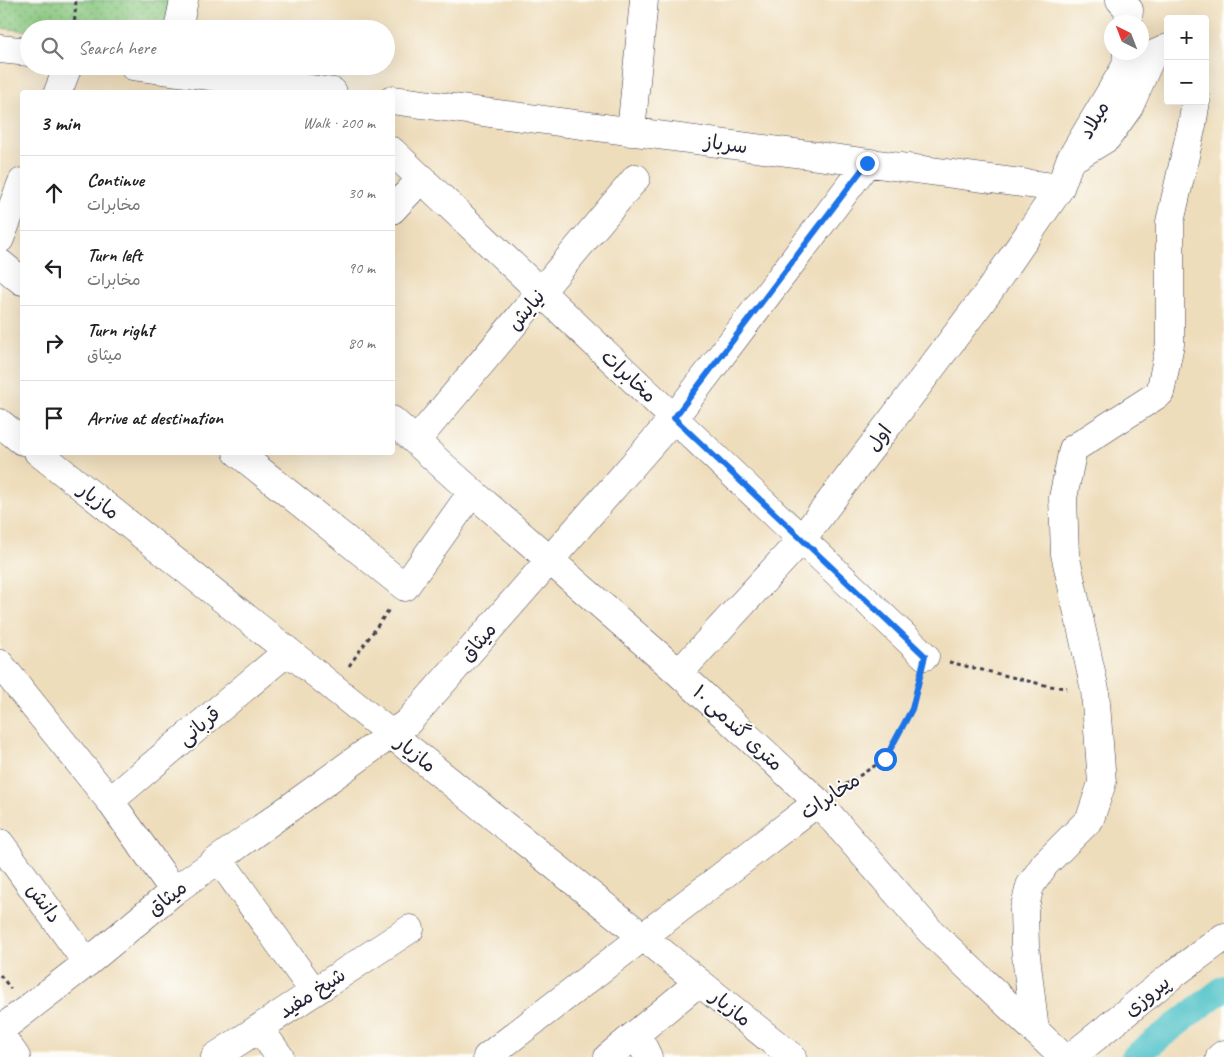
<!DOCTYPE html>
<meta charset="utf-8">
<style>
body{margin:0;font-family:Caveat,"Playpen Sans Arabic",sans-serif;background:#f6f6f6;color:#202124}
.controls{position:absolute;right:15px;top:15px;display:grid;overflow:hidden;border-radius:5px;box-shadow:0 5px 20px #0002}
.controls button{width:45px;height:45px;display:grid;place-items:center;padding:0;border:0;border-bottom:1px solid #e0e0e0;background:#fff;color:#202124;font:25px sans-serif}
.compass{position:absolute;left:1104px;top:15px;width:45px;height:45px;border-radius:50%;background:#fff;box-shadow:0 5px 20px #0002;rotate:318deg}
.stop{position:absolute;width:15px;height:15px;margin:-11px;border:4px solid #1a73e8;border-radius:50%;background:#fff}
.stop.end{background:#1a73e8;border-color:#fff;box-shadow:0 1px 5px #0008}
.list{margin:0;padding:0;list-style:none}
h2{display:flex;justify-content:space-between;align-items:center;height:65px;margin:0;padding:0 20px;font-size:21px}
h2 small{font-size:16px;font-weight:400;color:#757577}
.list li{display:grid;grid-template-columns:32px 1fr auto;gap:15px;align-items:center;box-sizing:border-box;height:75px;padding:0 20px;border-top:1px solid #e0e0e0}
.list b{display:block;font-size:19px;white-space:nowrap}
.list p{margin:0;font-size:16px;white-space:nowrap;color:#757577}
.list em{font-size:16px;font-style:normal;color:#757577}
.icon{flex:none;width:28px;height:28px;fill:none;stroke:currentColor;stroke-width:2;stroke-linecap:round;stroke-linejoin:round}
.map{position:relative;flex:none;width:1224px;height:1057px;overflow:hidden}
.search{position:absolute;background:#fff;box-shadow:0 5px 20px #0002;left:20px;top:20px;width:375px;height:55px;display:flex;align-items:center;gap:12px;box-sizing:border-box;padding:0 18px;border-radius:28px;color:#757577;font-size:19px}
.panel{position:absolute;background:#fff;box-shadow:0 5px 20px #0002;left:20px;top:90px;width:375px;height:365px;border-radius:5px}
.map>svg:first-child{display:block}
</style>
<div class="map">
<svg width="1224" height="1057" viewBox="0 0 1224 1057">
<defs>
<pattern id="park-dots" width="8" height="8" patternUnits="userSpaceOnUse" patternTransform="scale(1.25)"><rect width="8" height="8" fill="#87c77e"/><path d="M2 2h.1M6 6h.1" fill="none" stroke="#6ea168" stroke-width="1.8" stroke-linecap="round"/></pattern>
</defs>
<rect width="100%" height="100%" fill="#fdfcf7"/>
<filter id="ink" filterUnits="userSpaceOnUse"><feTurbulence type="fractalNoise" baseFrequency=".02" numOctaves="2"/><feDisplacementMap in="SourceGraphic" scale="10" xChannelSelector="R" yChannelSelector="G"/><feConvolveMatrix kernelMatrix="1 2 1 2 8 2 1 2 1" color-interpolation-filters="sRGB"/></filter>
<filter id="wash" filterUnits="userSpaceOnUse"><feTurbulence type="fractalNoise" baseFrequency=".0096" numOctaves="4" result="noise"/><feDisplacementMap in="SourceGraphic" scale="20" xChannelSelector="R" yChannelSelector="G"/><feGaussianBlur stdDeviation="1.12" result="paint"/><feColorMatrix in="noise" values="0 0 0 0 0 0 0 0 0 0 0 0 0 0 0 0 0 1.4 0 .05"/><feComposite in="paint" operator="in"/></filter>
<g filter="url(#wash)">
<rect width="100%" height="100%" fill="#edb"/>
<!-- park -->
<path fill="url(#park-dots)" stroke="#54745c" d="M0 0H170L164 29H29V31L0 28Z"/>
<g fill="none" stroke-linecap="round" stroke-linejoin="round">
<!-- canal -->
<path stroke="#57c5cb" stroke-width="26" d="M1134 1057 1224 988"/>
</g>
</g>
<g filter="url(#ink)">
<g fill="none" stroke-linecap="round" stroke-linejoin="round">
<defs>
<path id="minor" d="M1120 0 1129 10 1128 22
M178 29 184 0
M0 49 29 52
M133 66 333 92
M58 92 68 66
M392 100 1060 188
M631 132 644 0
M392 151 925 656
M1074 158 1107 138 1129 107 1152 55 1168 48
M392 210 422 178
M0 239 22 182
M0 263 22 281
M392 420 472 492 679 673 818 802 930 931 1063 1057
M0 423 22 441
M416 441 636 178
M38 452 288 651 792 1057
M237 452 405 587 472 492
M0 664 110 801 288 651
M679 673 802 539 990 290 1060 188 1070 160 1126 66 1127 52
M110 801 174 891
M0 843 87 963
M219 859 314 992
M259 1028 280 1057
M0 1030 87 963 174 891 219 859 408 722 674 418 867 163
M1035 1031 1025 947 1024 910 1030 886 1045 864 1090 819 1102 783 1095 690 1065 554 1063 498 1073 449 1160 393 1170 344V222L1192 125 1196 101
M0 1034 16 1057
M637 1034 648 1057
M215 1057 410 929
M487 1057 818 802
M608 1057 699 982
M1071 1057 1170 977 1224 937
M1220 1057 1224 1054"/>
</defs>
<!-- minor casing -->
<use href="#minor" stroke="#413e4e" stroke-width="29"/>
<!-- path -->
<path stroke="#413e4e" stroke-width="3" stroke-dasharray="4 4" stroke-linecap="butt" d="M74 29 76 0
M949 662 1049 686 1067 688
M349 666 390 608
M839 789 885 759 912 709 919 680
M0 975 11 989"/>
<!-- minor -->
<use href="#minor" stroke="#fff" stroke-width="28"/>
</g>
</g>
<g fill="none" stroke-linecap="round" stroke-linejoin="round" filter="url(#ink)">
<!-- route -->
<path stroke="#1a73e8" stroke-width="6" d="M867 163 674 418 925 656 912 709 885 759"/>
</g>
<g text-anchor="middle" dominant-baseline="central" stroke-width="4" stroke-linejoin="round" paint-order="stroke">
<!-- street labels -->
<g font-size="20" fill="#22223b" stroke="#fdfcf7">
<text transform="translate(1094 120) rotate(-60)">میلاد</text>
<text transform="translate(726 144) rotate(8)">سرباز</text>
<text transform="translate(526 310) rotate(-50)">نیایش</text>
<text transform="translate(629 376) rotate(43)">مخابرات</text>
<text transform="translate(879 438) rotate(-53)">اول</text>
<text transform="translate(99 501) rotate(38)">مازیار</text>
<text transform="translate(478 642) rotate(-49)">میثاق</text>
<text transform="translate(199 726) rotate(-40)">قربانی</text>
<text transform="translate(738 728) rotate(43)">۱۰ متری گندمی</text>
<text transform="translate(416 754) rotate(39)">مازیار</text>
<text transform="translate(830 796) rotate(-34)">مخابرات</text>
<text transform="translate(167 898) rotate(-38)">میثاق</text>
<text transform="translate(44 903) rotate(54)">دانش</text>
<text transform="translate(312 993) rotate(-33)">شیخ مفید</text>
<text transform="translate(1147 996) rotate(-39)">پیروزی</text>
<text transform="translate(731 1008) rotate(39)">مازیار</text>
</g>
</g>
</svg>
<div class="controls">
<button>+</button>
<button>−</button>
</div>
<svg class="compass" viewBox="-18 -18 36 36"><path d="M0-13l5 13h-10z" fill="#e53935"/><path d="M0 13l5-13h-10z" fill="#757577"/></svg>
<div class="stop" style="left:885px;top:759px"></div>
<div class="stop end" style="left:867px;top:163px"></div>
<div class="search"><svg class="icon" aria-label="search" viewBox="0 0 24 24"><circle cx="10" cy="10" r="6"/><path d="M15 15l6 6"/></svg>Search here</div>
<section class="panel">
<h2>3 min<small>Walk · 200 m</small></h2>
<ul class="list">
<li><svg class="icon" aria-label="ahead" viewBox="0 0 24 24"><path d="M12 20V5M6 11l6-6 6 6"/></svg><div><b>Continue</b><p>مخابرات</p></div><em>30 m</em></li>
<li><svg class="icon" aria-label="left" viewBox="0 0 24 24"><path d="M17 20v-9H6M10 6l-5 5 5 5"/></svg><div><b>Turn left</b><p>مخابرات</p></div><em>90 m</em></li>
<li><svg class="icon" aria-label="right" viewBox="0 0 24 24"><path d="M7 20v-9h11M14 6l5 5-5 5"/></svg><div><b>Turn right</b><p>میثاق</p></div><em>80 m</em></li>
<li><svg class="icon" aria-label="arrive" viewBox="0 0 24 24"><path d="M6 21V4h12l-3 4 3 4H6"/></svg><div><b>Arrive at destination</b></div></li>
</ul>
</section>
</div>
